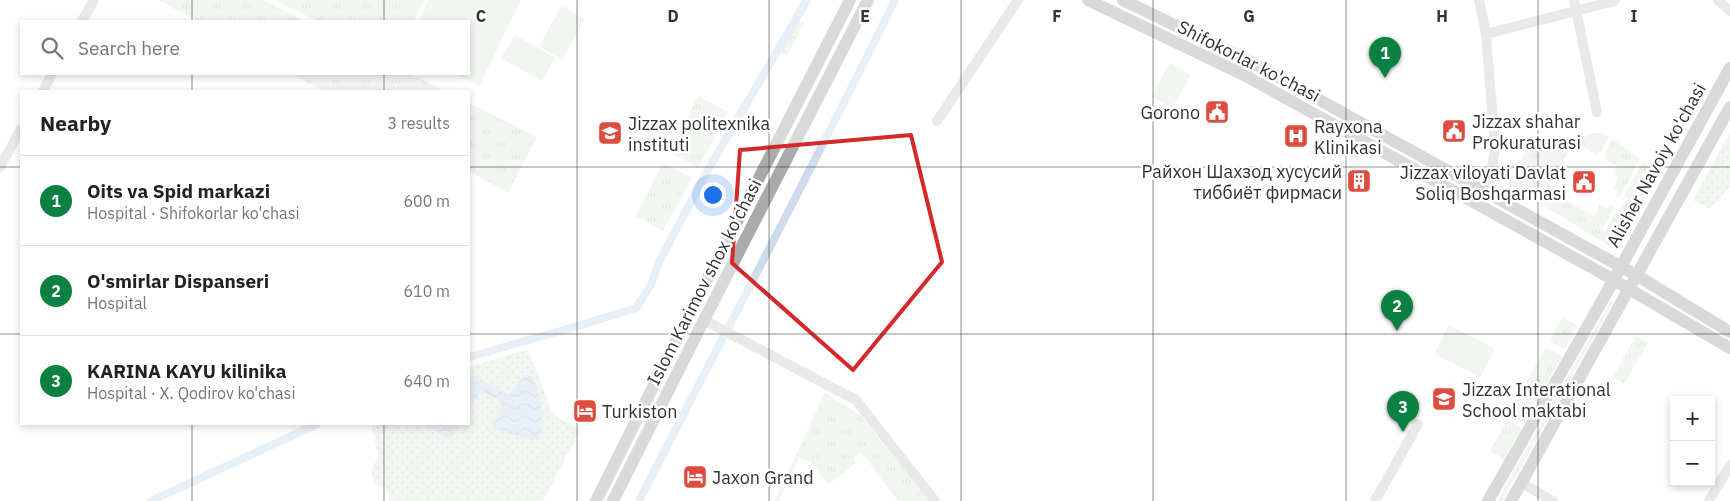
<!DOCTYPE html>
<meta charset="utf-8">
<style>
body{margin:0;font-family:"IBM Plex Sans",sans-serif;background:#f2f2f2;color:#222}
.controls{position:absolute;right:15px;bottom:15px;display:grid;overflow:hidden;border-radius:0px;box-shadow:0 2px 8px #0003}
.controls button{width:45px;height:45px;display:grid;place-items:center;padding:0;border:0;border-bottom:1px solid #e0e0e0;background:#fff;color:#222;font:25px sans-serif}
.you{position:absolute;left:712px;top:194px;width:18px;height:18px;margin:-12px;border:4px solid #fff;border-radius:50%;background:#1a73e8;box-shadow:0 0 0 8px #1a73e833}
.badge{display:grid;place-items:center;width:32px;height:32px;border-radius:50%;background:#0b8043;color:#fff;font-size:16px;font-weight:700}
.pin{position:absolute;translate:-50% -41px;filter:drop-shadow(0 1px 2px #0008)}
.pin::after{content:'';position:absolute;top:26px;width:18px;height:15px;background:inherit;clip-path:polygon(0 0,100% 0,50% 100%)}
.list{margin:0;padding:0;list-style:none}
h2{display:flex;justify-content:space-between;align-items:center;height:65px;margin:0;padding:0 20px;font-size:21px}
h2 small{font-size:16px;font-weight:400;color:#767676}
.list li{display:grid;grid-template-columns:32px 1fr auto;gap:15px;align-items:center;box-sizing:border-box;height:90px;padding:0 20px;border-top:1px solid #e0e0e0}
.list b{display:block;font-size:19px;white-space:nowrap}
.list p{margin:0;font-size:16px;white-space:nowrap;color:#767676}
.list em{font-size:16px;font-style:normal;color:#767676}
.icon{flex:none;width:28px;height:28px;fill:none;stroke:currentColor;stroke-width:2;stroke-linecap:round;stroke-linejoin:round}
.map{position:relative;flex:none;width:1730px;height:501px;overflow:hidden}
.search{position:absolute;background:#fff;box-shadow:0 2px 8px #0003;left:20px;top:20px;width:450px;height:55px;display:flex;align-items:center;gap:12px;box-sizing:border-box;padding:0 18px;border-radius:0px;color:#767676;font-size:19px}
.panel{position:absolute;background:#fff;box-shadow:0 2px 8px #0003;left:20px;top:90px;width:450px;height:335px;border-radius:0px}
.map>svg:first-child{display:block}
</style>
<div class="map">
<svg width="1730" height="501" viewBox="0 0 1730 501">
<defs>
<pattern id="grass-tufts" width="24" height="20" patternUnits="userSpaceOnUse" patternTransform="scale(1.25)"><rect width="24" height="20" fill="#e3ebde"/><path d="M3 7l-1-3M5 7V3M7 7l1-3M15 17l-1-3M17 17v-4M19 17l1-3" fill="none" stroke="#c3cabf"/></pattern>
<pattern id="forest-crowns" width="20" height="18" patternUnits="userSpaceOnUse" patternTransform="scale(1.25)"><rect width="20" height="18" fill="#e3ebde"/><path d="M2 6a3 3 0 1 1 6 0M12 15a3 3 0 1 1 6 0" fill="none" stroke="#c3cabf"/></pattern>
<pattern id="park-dots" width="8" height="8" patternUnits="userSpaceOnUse" patternTransform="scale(1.25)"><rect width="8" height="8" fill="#e3ebde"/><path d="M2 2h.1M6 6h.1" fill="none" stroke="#c3cabf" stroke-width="1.8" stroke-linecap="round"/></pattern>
<pattern id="water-waves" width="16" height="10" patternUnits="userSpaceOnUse" patternTransform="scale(1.25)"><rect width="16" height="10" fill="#cfdcec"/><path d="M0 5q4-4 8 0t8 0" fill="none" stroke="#b2bdcb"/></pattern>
</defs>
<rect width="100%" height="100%" fill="#fff"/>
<!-- grass -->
<path fill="url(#grass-tufts)" d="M158 0H262L304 21H197Z
M274 0H424L414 21H317Z
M292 74H410L445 91H324Z
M698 96 728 112 698 168 669 152Z
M469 103 537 137 508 193 469 171Z
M1595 133H1601L1609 137 1601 152 1598 151 1596 154 1578 145 1582 137Z
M1612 139 1640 159 1619 198 1615 196 1617 191 1613 188 1617 178 1615 171 1617 166 1605 159 1607 156 1604 154Z
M1557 140 1571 147 1547 190 1594 216 1600 205 1607 209 1610 204 1615 207 1602 230 1605 231 1616 212 1619 214 1628 198 1624 196 1643 162 1657 170 1615 249 1507 184 1531 143Z
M663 163 692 178 663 231 636 216Z
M1611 300 1614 301 1502 501H1497Z
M1563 317 1578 326 1565 349 1549 341Z
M1636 336 1648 343 1624 384 1613 377Z
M1546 347 1562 356 1524 423 1508 414Z
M825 393 861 416 929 501H898L861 452 853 459 856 463 828 485 810 461 799 458 779 501H774Z
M1507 420 1522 428 1504 459 1490 451Z"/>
<!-- forest -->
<path fill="url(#forest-crowns)" d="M794 18 804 23 787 56 776 51Z"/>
<!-- park -->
<path fill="url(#park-dots)" d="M1730 133V187L1710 209 1693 200Z
M528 349 553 415 580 430 543 501H389L387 489C370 485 367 469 379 458L371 424H469V367Z"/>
<!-- pitch -->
<path fill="#e3ebde" d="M429 0H521L479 86 455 74H469V21H419Z
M562 6 585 19 562 60 539 46Z
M515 35 555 58 542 81 501 58Z
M1170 63 1191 75 1172 108 1151 96Z
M1449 325 1495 349 1480 377 1434 354Z"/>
<!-- water -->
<path fill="url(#water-waves)" d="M469 375 477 377 491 386 510 395 524 375H528L534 379C538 392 553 435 532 440L494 429 493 425 503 403 481 390 469 409Z
M424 424H461C457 431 455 437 446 437Z"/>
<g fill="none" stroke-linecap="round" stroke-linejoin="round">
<!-- canal -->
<path stroke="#cfdcec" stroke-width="8" d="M469 357 571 328 636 308 651 285 659 262 709 168 807 0
M151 501 317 424
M639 501C724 334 813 168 895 0"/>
<!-- minor -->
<path stroke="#cfcfcf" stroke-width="10" d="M1574 0 1597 112
M1718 0 1730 11
M82 21 94 0
M1486 34 1611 2 1615 0
M43 91 52 74
M937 121 1018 0
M0 167 21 129
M1477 205 1490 184 1495 146 1486 34 1479 0
M704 320 856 400 935 501
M1522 483 1553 501
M1375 501 1418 424
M1709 501 1730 465"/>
<!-- major -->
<path stroke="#aaa" stroke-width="12" d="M1088 0 1244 75 1598 271 1730 348
M1123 0 1249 61 1636 275 1730 332
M596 501 693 307 850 0
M613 501 704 320 868 0
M1488 501 1607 292 1730 68
M1511 501 1730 107"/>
</g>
<!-- marked area -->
<path d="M0 0H1730V501H0ZM911 135 942 262 853 370 732 263 740 150Z" fill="#fff" fill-opacity=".55" fill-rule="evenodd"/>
<path fill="none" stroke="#d62828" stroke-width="4" stroke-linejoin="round" d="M911 135 942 262 853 370 732 263 740 150Z"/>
<!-- grid -->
<path fill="none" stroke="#323232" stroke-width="1" stroke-opacity="0.55" d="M192 0V21M384 0V21M577 0V501M769 0V501M961 0V501M1153 0V501M1346 0V501M1538 0V501M192 74V91M384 74V91M0 167H21M469 167H1730M0 334H21M469 334H1730M192 424V501M384 424V501"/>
<!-- icons -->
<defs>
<symbol id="civic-square" viewBox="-11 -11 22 22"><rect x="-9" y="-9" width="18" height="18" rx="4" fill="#de4c3f" stroke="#fff"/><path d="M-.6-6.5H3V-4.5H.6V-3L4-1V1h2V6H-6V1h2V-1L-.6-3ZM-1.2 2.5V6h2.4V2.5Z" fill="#fff"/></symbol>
<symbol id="university-square" viewBox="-11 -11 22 22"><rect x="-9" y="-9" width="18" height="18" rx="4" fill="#de4c3f" stroke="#fff"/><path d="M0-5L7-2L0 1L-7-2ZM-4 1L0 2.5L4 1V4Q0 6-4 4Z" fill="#fff"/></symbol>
<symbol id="hospital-square" viewBox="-11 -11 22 22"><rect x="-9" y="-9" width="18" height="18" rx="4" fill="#de4c3f" stroke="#fff"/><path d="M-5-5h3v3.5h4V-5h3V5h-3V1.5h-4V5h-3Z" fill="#fff"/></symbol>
<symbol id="building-square" viewBox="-11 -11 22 22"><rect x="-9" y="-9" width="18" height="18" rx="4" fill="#de4c3f" stroke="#fff"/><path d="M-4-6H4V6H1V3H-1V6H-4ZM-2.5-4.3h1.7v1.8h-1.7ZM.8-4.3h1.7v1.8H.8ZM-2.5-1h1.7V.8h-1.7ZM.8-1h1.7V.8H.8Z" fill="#fff"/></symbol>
<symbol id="school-square" viewBox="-11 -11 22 22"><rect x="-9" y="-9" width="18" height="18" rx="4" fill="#de4c3f" stroke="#fff"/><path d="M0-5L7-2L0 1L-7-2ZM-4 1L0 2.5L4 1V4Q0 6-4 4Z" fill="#fff"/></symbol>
<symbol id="hotel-square" viewBox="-11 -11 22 22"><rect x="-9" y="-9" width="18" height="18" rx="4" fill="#de4c3f" stroke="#fff"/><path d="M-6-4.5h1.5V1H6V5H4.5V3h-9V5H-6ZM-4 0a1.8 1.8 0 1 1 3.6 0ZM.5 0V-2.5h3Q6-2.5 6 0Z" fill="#fff"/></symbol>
</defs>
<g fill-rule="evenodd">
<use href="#civic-square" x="1203" y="98" width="28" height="28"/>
<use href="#civic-square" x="1440" y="117" width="28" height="28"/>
<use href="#university-square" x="596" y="119" width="28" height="28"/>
<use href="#hospital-square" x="1282" y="122" width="28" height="28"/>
<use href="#building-square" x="1345" y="167" width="28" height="28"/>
<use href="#civic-square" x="1570" y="168" width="28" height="28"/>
<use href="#school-square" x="1430" y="385" width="28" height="28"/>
<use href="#hotel-square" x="571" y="397" width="28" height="28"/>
<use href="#hotel-square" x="681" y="463" width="28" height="28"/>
</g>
<g text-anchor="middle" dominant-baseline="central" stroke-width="5" stroke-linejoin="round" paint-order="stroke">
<!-- street labels -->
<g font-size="18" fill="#323232" stroke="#fff">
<text transform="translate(1249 61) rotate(27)">Shifokorlar ko'chasi</text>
<text transform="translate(1656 165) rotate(-61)">Alisher Navoiy ko'chasi</text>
<text transform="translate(704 282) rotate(-63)">Islom Karimov shox ko'chasi</text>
</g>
<!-- poi labels -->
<g font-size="18" fill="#323232" stroke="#fff" text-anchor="start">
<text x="1200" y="112" text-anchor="end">Gorono</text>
<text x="1472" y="121">Jizzax shahar<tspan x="1472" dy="21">Prokuraturasi</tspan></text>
<text x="628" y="123">Jizzax politexnika<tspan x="628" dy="21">instituti</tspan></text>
<text x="1314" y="126">Rayxona<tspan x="1314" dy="21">Klinikasi</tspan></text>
<text x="1342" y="171" text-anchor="end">Райхон Шахзод хусусий<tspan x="1342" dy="21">тиббиёт фирмаси</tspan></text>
<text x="1566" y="172" text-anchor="end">Jizzax viloyati Davlat<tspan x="1566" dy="21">Soliq Boshqarmasi</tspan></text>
<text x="1462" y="389">Jizzax Interational<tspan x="1462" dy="21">School maktabi</tspan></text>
<text x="602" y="411">Turkiston</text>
<text x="712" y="477">Jaxon Grand</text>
</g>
</g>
<g font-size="16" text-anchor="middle" font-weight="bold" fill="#323232" stroke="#fff" stroke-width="5" stroke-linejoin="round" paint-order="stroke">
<text x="481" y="22">C</text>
<text x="673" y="22">D</text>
<text x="865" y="22">E</text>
<text x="1057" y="22">F</text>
<text x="1249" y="22">G</text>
<text x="1442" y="22">H</text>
<text x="1634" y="22">I</text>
</g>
</svg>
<div class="controls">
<button>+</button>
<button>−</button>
</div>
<div class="you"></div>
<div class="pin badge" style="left:1385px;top:78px">1</div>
<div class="pin badge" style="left:1397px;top:331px">2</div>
<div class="pin badge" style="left:1403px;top:432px">3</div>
<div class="search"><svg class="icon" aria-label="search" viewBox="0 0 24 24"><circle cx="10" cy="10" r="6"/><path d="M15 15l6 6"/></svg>Search here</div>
<section class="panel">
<h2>Nearby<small>3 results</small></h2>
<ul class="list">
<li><span class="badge">1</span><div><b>Oits va Spid markazi</b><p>Hospital · Shifokorlar ko'chasi</p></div><em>600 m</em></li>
<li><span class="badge">2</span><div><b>O'smirlar Dispanseri</b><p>Hospital</p></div><em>610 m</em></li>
<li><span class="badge">3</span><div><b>KARINA KAYU kilinika</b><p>Hospital · X. Qodirov ko'chasi</p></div><em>640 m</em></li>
</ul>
</section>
</div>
